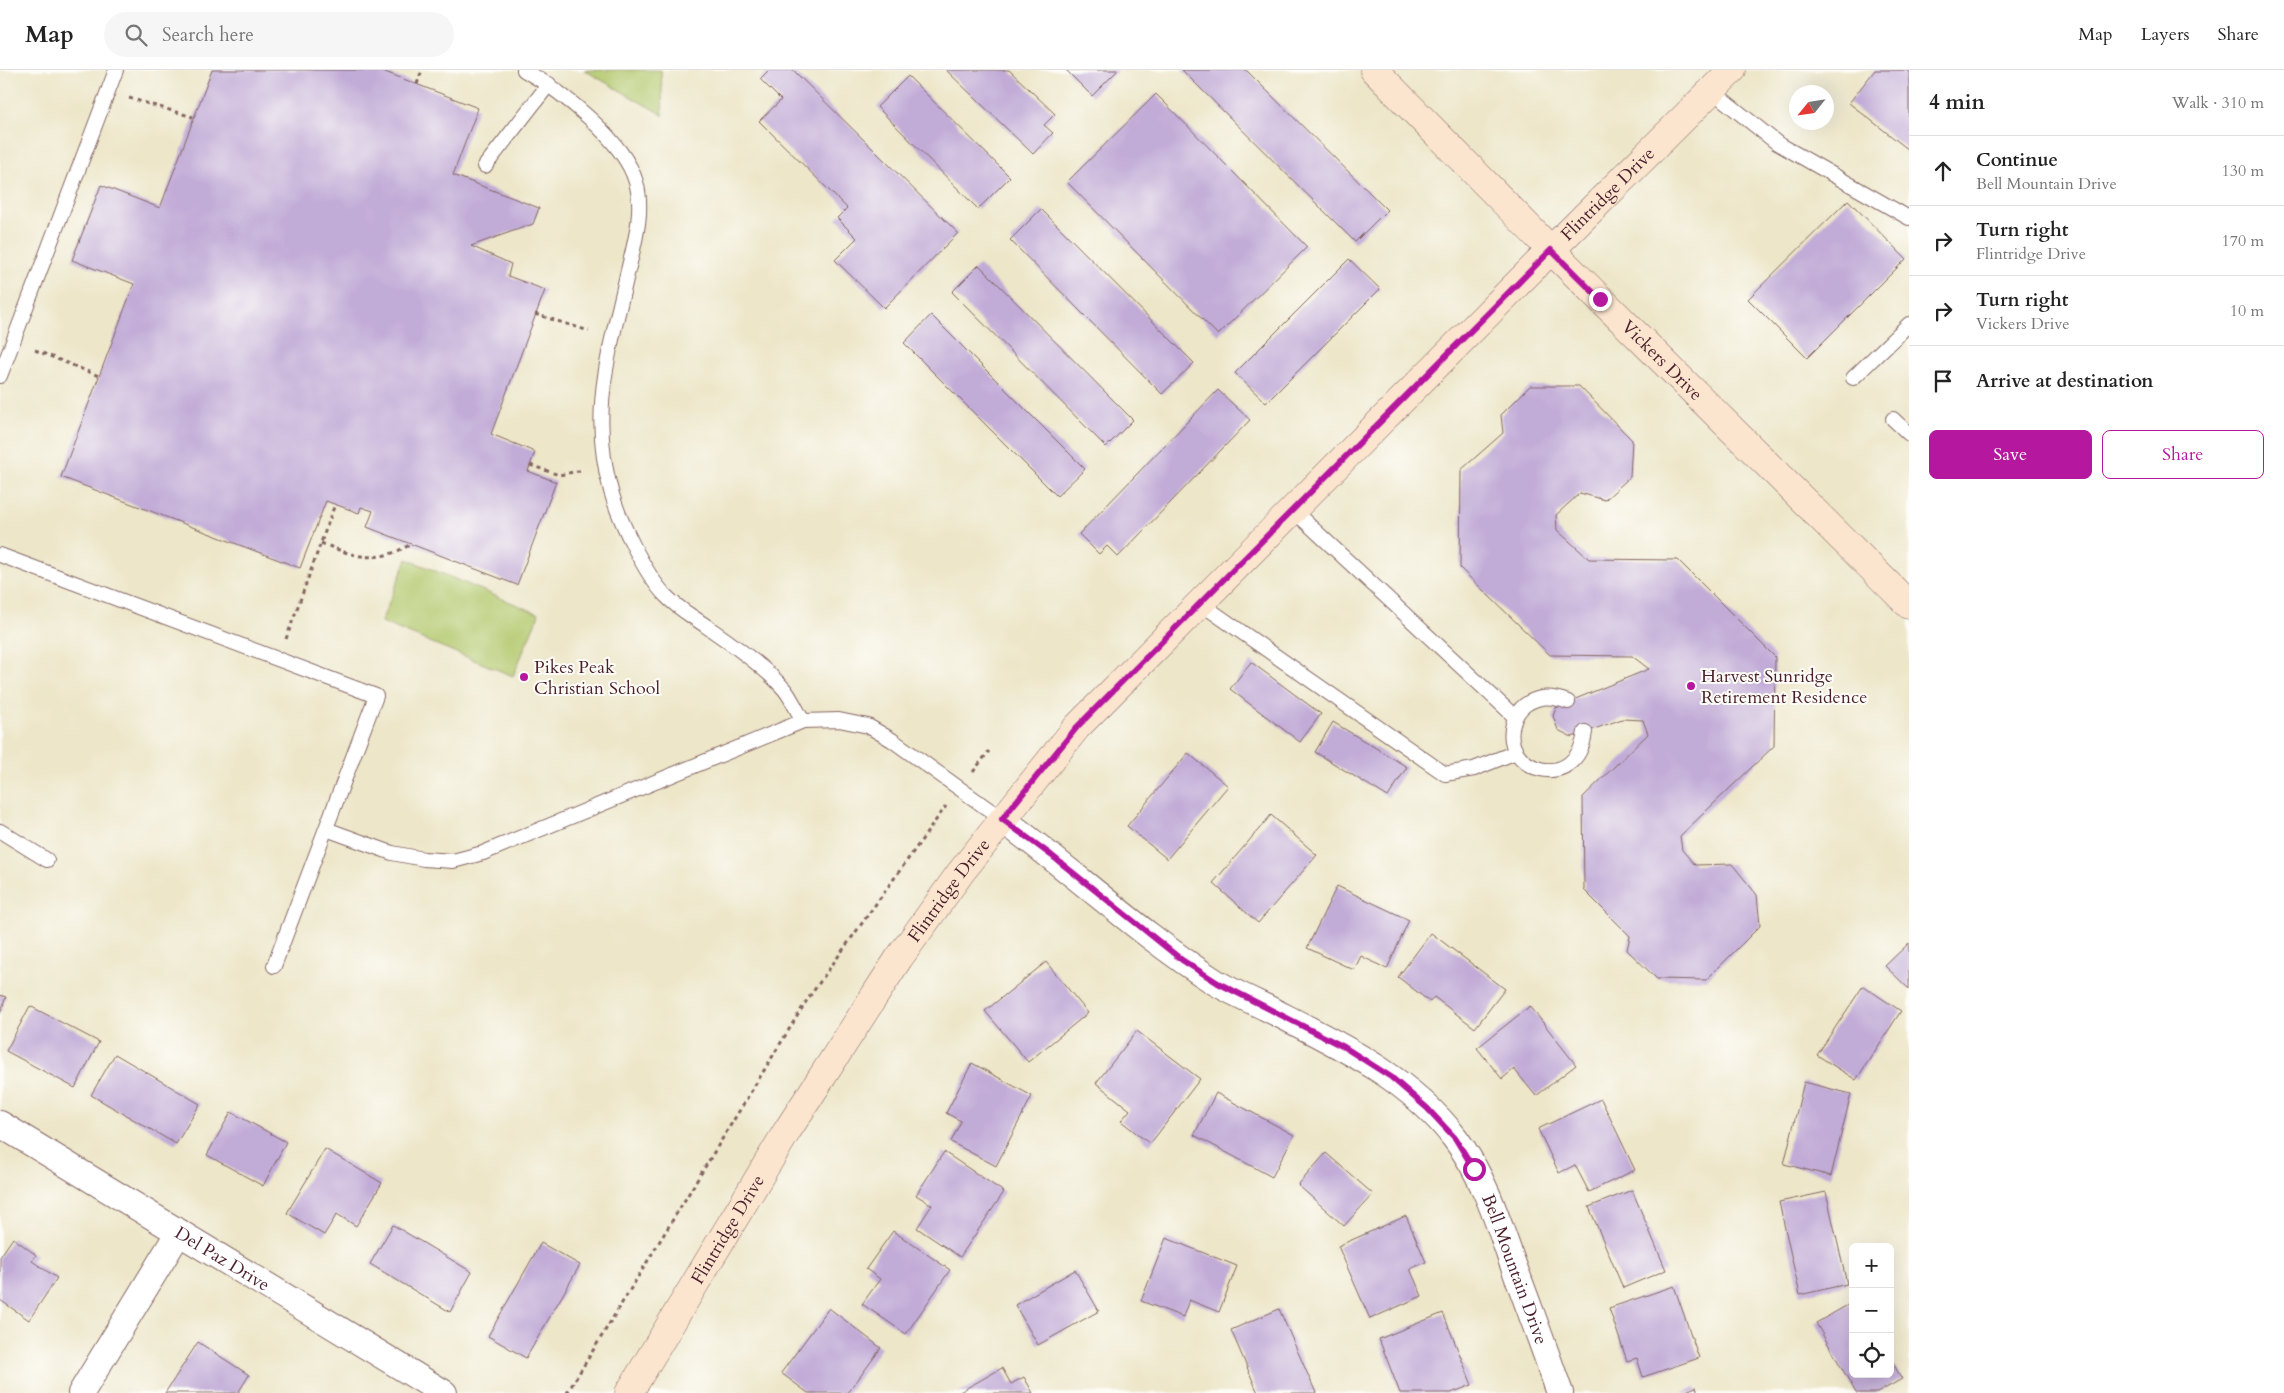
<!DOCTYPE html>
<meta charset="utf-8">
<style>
body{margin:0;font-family:Cardo,serif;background:#f6f6f6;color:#222}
.controls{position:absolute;right:15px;bottom:15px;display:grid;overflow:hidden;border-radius:8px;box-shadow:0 5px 20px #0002}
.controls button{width:45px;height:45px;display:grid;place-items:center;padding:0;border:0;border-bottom:1px solid #e0e0e0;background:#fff;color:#222;font:25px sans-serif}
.compass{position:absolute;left:1789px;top:15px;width:45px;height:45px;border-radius:50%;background:#fff;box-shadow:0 5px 20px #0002;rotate:240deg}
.stop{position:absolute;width:15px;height:15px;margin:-11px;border:4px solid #b5179e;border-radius:50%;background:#fff}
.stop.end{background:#b5179e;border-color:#fff;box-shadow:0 1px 5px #0008}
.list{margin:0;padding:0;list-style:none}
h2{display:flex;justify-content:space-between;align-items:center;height:65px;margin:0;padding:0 20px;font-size:21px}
h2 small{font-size:16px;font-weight:400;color:#767676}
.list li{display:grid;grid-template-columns:32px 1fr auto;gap:15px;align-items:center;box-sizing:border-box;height:70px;padding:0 20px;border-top:1px solid #e0e0e0}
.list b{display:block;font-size:19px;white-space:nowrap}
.list p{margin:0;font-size:16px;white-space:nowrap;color:#767676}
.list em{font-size:16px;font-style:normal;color:#767676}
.actions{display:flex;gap:10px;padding:15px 20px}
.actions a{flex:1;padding:11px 0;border:1px solid #b5179e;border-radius:8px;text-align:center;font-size:18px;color:#b5179e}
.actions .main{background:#b5179e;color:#fff}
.icon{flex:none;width:28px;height:28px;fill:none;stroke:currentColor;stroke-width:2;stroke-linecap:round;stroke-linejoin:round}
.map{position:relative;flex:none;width:1909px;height:1323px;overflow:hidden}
header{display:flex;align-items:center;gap:30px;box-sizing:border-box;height:70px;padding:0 25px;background:#fff;border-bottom:1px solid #e0e0e0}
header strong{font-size:24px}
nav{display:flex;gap:28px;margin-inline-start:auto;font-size:18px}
.search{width:350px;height:45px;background:#f6f6f6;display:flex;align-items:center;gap:12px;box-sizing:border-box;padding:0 18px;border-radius:28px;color:#767676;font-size:19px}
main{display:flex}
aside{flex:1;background:#fff}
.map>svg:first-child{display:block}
</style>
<header>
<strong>Map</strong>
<div class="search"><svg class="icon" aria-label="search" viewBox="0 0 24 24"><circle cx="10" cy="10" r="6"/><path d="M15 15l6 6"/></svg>Search here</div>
<nav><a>Map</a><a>Layers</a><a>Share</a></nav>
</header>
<main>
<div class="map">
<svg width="1909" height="1323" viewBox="0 0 1909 1323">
<rect width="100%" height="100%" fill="#fdfcf7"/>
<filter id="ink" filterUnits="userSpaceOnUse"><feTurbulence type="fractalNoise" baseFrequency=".02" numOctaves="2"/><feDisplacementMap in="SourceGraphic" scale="10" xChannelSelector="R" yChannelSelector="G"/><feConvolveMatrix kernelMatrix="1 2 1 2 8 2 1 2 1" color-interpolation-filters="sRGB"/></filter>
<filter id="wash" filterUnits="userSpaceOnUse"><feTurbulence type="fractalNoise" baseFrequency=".0096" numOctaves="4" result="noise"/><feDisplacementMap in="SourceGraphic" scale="20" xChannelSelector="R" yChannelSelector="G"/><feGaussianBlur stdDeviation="1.12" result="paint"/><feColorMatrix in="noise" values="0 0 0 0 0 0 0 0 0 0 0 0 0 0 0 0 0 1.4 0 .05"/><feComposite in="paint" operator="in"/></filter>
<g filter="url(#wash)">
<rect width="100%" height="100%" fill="#ede6c9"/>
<!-- green -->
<path fill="#b3c96e" stroke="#7e744c" d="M584 0H661L663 46V45Z
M407 489 539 544 513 606 381 552Z"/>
<g id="blocks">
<!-- building -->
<path fill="#c1abd7" d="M212 0H380L478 38 453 105 539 138 533 154 471 176 511 194 508 206 545 220 491 364 535 382 528 401 556 412 517 515 367 457 373 441 361 437 359 443 326 431 300 498 61 407 134 214 72 190 101 115 160 138Z
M769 0H793L958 163 884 238 835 190 857 168 837 148 847 138 759 51 781 30 760 9Z
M946 0H1009L1055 44 1044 55 1053 63 1033 84Z
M1066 0H1118L1092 26Z
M1182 0H1246L1387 140 1355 172Z
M1875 0H1909V80L1849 33Z
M908 6 1010 107 978 139 877 37Z
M1156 24 1307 177 1218 265 1067 112Z
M1848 130 1906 189 1807 288 1748 229Z
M1041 139 1194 293 1162 324 1010 170Z
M1349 189 1380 219 1266 333 1235 303Z
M979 195 1133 350 1106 377 952 222Z
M931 245 1085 399 1057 426 904 273Z
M1530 316H1579L1632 370 1630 407 1605 430 1580 423 1556 445 1557 460 1589 489 1678 490 1775 587 1774 676 1680 766 1682 780 1695 795 1732 794 1757 825 1760 856 1706 910 1657 909 1627 880 1630 866 1584 820 1583 727 1648 664 1643 650 1622 649 1572 667 1558 660 1553 646 1556 638 1568 632 1649 599 1632 586 1550 585 1460 498 1461 400 1503 363 1501 345Z
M1218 320 1250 350 1118 487 1107 476 1099 484 1079 464Z
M1251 592 1321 644 1300 672 1230 619Z
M1333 652 1407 697 1388 727 1315 682Z
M1188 683 1228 716 1167 789 1127 756Z
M1271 745 1317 785 1258 853 1213 813Z
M1337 816 1409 850 1387 899 1361 886 1354 900 1307 878Z
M1431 863 1505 919 1475 958 1434 927 1430 932 1398 907Z
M1909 873V919L1885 896Z
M1046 892 1088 943 1028 992 985 941Z
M1863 916 1901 941 1856 1010 1817 985Z
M0 925 6 927 0 944Z
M30 936 99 972 75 1018 6 981Z
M1530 936 1576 995 1536 1026 1514 999 1502 1009 1477 978Z
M1137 961 1200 1009 1150 1074 1121 1051 1130 1040 1096 1013Z
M115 984 200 1034 176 1074 91 1025Z
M972 993 1032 1026 996 1096 951 1072 961 1051 946 1043Z
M1804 1012 1851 1024 1831 1106 1784 1094Z
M1216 1023 1294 1065 1272 1107 1194 1065Z
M1601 1029 1635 1100 1589 1122 1575 1095 1559 1103 1538 1059Z
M231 1042 286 1072 263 1116 207 1085Z
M325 1079 382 1113 356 1156 337 1144 324 1165 287 1143Z
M944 1082 1004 1122 960 1187 917 1158 932 1135 916 1125Z
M1326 1083 1373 1124 1344 1156 1298 1115Z
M1632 1120 1666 1200 1623 1218 1589 1137Z
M1826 1122 1847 1214 1800 1225 1779 1132Z
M1406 1146 1426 1192 1410 1199 1422 1226 1370 1249 1338 1176Z
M393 1155 472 1202 450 1242 370 1194Z
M893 1161 950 1200 906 1264 862 1234 880 1209 866 1199Z
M13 1168 36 1185 32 1191 57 1208 29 1250 0 1230V1187Z
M1166 1168 1237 1196 1219 1242 1189 1230 1183 1247 1141 1231Z
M541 1173 580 1195 526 1288 488 1266Z
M1075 1200 1099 1241 1038 1275 1015 1235Z
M1674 1216 1699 1288 1643 1307 1637 1288 1627 1291 1609 1238Z
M1853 1232V1304H1890V1288L1902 1309 1877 1323H1856L1816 1253Z
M829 1238 881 1278 848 1323H808L781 1303Z
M1279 1239 1316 1323H1258L1231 1260Z
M1443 1243 1472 1315 1451 1323H1400L1379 1269Z
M198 1272 249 1305 238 1323H165Z
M1002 1298 1011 1314 1024 1307 1033 1323H958Z
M1696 1317 1698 1323H1681Z"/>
</g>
</g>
<g filter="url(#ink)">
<use href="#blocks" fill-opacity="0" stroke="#836562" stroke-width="1"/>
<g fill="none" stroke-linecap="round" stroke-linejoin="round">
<defs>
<path id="lane" d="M524 0C561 21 624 70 636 112 645 143 633 178 626 209 609 284 589 343 611 421 619 450 645 504 665 525 677 538 692 546 706 556 728 571 768 600 785 620 792 629 797 641 803 651
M1711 20 1777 73 1909 148
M485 96 549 14
M0 306 116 0
M1853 308 1909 254
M1893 349 1909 364
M1293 440 1515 647
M0 485 376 626 274 896
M1200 533 1445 704 1474 699 1516 682
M1568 632C1552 626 1539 625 1525 635 1518 640 1515 647 1513 654 1500 701 1577 725 1585 662
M326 759 392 783 424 789 453 791 483 783 803 651 839 650 868 656 892 670 1002 749
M0 761 47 790"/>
<g id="street">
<path id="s1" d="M1002 749C1074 802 1140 864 1215 912 1232 922 1250 930 1267 938 1335 973 1408 1006 1455 1068 1482 1103 1497 1148 1511 1189 1528 1234 1544 1278 1560 1323"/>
<path id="s2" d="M0 1054 444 1323"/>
<path d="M81 1323 179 1162"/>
</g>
<g id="secondary">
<path id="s3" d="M1374 0 1551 180 1909 535"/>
<path id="s4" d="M629 1323 787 1061 899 888 961 802 1077 657 1551 180 1732 0"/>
</g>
</defs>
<!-- lane casing -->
<use href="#lane" stroke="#836562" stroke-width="16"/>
<!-- street casing -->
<use href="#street" stroke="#836562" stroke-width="28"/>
<!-- secondary casing -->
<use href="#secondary" stroke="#836562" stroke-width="29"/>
<!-- path -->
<path stroke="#836562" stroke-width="3" stroke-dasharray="4 4" stroke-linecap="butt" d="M417 14 422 0
M129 28 193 47
M535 244 589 261
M35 280 99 306
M530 395 559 405 583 400
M321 473C356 487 376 495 411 474
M286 569 335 434
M973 702 989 681
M567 1323 807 930 946 736"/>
<!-- lane -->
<use href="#lane" stroke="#fff" stroke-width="14"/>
<!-- street -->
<use href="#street" stroke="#fff" stroke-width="26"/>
<!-- secondary -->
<use href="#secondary" stroke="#fbe5cf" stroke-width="28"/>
</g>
</g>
<g fill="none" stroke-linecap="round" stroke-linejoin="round" filter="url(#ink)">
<!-- route -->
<path stroke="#b5179e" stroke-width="6" d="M1474 1099 1455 1068 1427 1038 1391 1007 1344 977 1218 913 1182 890 1051 785 1002 749 1077 657 1551 180 1600 229"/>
</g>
<!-- markers -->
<g fill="#b5179e" stroke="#fdfcf7" stroke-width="2">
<circle cx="524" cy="607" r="5"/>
<circle cx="1691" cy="616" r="5"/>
</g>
<g text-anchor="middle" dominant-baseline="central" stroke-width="4" stroke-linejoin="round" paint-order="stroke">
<!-- street labels -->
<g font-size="18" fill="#4a1f2b" stroke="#fdfcf7">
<text stroke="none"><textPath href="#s4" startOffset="1556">Flintridge Drive</textPath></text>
<text stroke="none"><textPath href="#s3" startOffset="409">Vickers Drive</textPath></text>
<text stroke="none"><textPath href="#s4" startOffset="596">Flintridge Drive</textPath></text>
<text stroke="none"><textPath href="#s4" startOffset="191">Flintridge Drive</textPath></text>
<text stroke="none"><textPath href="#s2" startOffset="260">Del Paz Drive</textPath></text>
<text stroke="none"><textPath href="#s1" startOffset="702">Bell Mountain Drive</textPath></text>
</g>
<!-- poi labels -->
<g font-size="18" fill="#4a1f2b" stroke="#fdfcf7" text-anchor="start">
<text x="534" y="597">Pikes Peak<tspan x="534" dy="21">Christian School</tspan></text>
<text x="1701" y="606">Harvest Sunridge<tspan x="1701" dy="21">Retirement Residence</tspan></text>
</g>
</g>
</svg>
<div class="controls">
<button>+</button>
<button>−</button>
<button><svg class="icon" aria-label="locate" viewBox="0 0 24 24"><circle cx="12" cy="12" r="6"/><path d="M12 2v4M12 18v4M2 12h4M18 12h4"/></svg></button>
</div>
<svg class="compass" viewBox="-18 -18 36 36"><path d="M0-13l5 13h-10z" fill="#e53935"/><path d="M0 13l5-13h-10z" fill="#767676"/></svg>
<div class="stop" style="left:1474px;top:1099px"></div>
<div class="stop end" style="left:1600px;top:229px"></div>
</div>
<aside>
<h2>4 min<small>Walk · 310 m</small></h2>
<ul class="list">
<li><svg class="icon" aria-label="ahead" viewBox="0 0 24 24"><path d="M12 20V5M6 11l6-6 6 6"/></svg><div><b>Continue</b><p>Bell Mountain Drive</p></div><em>130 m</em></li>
<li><svg class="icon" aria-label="right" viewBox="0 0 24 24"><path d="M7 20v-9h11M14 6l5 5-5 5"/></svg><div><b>Turn right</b><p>Flintridge Drive</p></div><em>170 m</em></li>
<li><svg class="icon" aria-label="right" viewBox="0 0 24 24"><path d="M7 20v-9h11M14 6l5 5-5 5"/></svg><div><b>Turn right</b><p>Vickers Drive</p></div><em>10 m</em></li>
<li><svg class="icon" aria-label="arrive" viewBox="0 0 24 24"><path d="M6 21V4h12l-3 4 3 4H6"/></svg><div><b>Arrive at destination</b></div></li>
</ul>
<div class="actions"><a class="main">Save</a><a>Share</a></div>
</aside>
</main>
